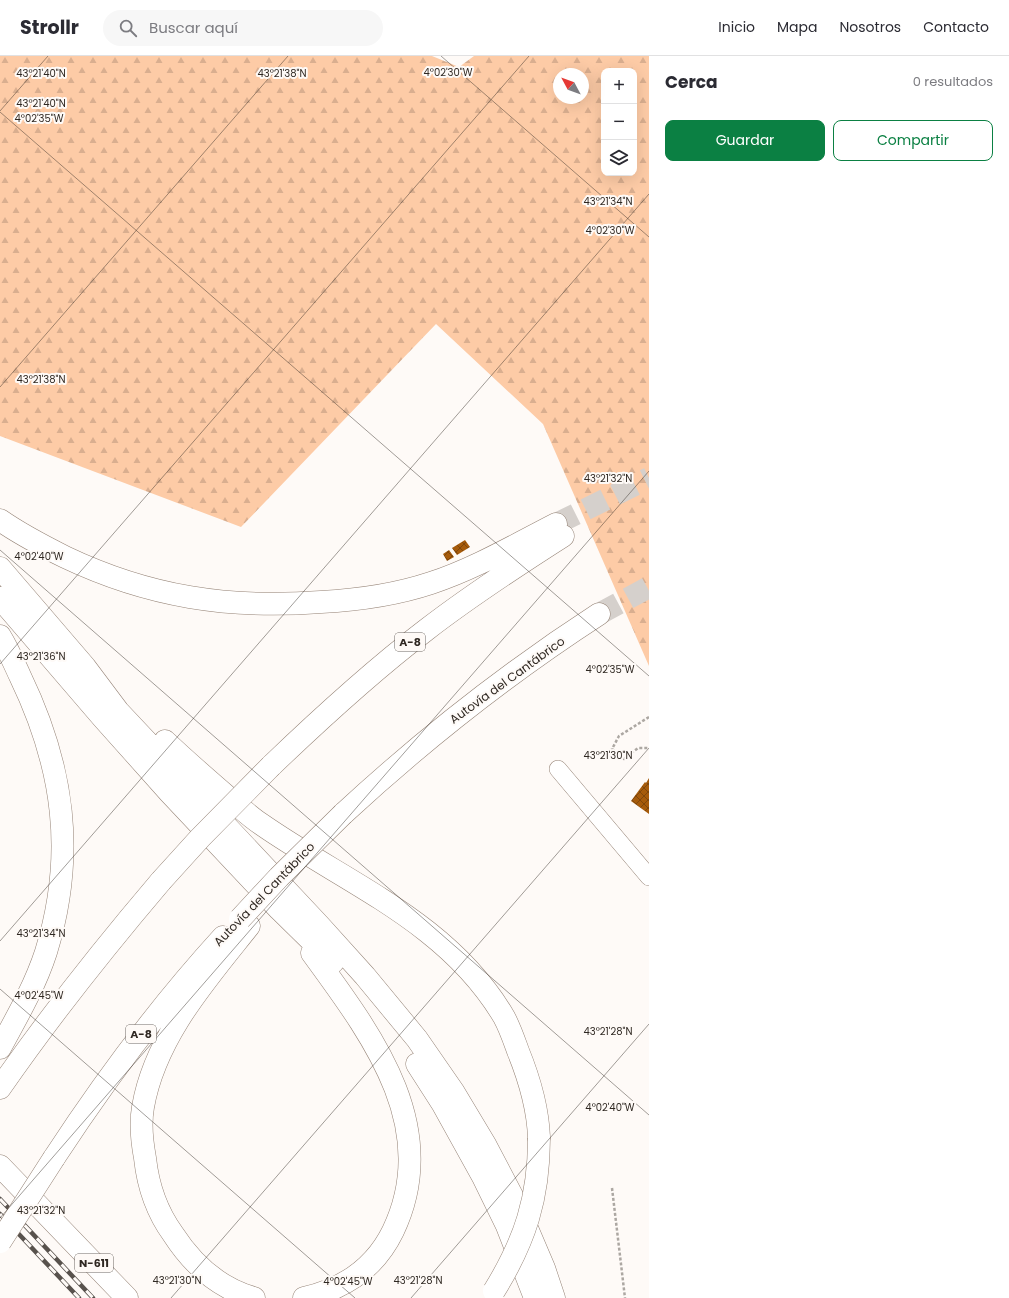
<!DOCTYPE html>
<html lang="es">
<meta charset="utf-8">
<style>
body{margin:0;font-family:Poppins,sans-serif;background:#f7f7f7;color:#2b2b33}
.controls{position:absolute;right:12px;top:12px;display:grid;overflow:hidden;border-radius:8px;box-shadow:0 4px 16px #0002}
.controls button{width:36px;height:36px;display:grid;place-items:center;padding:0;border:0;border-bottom:1px solid #e1e1e2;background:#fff;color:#2b2b33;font:20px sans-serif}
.compass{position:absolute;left:553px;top:12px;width:36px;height:36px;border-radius:50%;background:#fff;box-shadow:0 4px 16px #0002;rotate:311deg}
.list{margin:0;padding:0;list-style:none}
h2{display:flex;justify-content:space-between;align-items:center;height:52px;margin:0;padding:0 16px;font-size:17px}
h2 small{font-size:13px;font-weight:400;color:#7c7c81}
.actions{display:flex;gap:8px;padding:12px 16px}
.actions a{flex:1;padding:9px 0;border:1px solid #0b8043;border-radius:8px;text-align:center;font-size:14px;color:#0b8043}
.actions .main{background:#0b8043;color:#fff}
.icon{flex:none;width:22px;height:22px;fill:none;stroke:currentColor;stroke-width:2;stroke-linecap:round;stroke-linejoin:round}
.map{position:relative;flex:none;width:649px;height:1242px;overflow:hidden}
header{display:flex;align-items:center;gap:24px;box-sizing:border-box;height:56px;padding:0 20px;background:#fff;border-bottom:1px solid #e1e1e2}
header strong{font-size:19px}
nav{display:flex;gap:22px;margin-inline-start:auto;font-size:14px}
.search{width:280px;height:36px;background:#f7f7f7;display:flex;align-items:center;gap:10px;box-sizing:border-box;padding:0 14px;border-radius:22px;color:#7c7c81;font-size:15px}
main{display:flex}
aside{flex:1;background:#fff}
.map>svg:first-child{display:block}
</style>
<header>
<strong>Strollr</strong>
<div class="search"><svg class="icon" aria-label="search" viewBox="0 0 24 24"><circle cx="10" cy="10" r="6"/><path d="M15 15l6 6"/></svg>Buscar aquí</div>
<nav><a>Inicio</a><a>Mapa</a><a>Nosotros</a><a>Contacto</a></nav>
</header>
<main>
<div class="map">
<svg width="649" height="1242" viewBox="0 0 649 1242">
<defs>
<pattern id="forest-firs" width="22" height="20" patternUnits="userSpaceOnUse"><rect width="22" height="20" fill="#fdcba6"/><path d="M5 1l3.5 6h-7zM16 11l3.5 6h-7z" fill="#d9ae8f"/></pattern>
<pattern id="building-cross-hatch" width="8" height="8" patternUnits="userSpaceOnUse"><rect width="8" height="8" fill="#a65b0b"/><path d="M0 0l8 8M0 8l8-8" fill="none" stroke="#80470b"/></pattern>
</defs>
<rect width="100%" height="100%" fill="#fefaf7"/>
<!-- forest -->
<path fill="url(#forest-firs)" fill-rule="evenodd" d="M0 0H432L459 11 474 0H649V610L543 368 436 268 241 471 0 380ZM604 15H634V117H604ZM559 18H583V42H559Z"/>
<!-- building -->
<path fill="url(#building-cross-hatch)" d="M465 484 470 491 457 499 452 492Z
M449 494 454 501 447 505 443 498Z
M649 722V758L631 745 645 726 646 727Z"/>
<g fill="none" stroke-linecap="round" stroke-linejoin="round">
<!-- highway-tunnel -->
<path stroke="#d5d0cc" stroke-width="22" stroke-dasharray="22 11" stroke-linecap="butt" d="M556 468 649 422
M599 558 649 531"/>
<defs>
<path id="street" d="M558 713 649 821"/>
<path id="highway" d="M0 464C20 478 43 490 65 501 149 541 229 553 321 546 358 544 395 539 431 527 474 513 515 489 556 468
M0 512 85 611 118 655 319 869 365 920 417 983 453 1035 486 1090 518 1151 544 1212 554 1242
M0 542 103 662 169 736 279 853 333 906
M0 580C8 593 14 607 20 620 64 711 76 799 46 896 35 930 17 961 0 992
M165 685C186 705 208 724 230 743 240 751 250 761 261 768 347 828 448 866 504 961 510 972 514 984 518 995 529 1022 538 1052 539 1082
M271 710C321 662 371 616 426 574 470 540 516 510 563 480
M343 758C423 684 508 617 599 558
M249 870C206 924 155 981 143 1051 140 1068 142 1086 145 1102 148 1130 157 1156 173 1178 193 1209 218 1232 254 1242
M417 1008 442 1047 483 1121 507 1170 535 1242
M0 1032C50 960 104 892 161 825
M54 1102C105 1024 160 950 223 881
M0 1110 127 1242
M304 1242C344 1233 375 1212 393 1175 443 1071 371 978 312 897"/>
</defs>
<!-- street casing -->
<use href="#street" stroke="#958376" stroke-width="18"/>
<!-- highway casing -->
<use href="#highway" stroke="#958376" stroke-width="23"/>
<!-- path -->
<path stroke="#aca7a2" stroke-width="2.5" stroke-dasharray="3 2" stroke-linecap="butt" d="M649 661 619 680 612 693 624 703 638 692H649
M612 1132 625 1242"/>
<!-- street -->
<use href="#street" stroke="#fff" stroke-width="17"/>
<!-- highway -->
<use href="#highway" stroke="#fff" stroke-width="22"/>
<defs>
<path id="rail" d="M0 1143 93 1242
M0 1158 79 1242"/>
</defs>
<!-- rail casing -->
<use href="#rail" stroke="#58524d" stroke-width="4.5"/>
<!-- rail -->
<use href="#rail" stroke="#fefaf7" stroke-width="3" stroke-dasharray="9" stroke-linecap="butt"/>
<defs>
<path id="highway-bridge" d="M161 825 200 782 271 710
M240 863 279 821 343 758
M0 1186 54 1102
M494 1235C525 1185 539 1142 539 1082"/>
</defs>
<!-- highway-bridge casing -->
<use href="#highway-bridge" stroke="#958376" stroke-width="23" stroke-linecap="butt"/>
<!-- highway-bridge -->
<use href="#highway-bridge" stroke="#fff" stroke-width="22"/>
</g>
<!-- ticks -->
<path fill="none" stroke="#2f2822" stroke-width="1" stroke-opacity="0.45" d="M441 0 649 181M0 55 48 0M0 56 649 620M0 331 288 0M0 494 649 1059M0 608 529 0M0 885 649 138M0 933 355 1242M0 1162 649 415M171 1242 649 692M411 1242 649 968"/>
<g text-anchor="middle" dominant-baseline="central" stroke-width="4" stroke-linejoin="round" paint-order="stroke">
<!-- shield labels -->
<g fill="#fefaf7" stroke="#6d6762" stroke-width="1">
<rect x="395" y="577" width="30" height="18" rx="3"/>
<rect x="126" y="969" width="30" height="18" rx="3"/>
<rect x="75" y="1198" width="38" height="18" rx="3"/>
</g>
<g font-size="11" font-weight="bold" fill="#2f2822">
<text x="410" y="586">A-8</text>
<text x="141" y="978">A-8</text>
<text x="94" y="1207">N-611</text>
</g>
<!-- street labels -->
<g font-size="12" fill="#2f2822" stroke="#fefaf7">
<text transform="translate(507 624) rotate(-36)">Autovía del Cantábrico</text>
<text transform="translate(264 838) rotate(-46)">Autovía del Cantábrico</text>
</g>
</g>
<g font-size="10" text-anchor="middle" fill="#2f2822" stroke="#fefaf7" stroke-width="4" stroke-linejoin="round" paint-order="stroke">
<text x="448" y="20">4°02'30"W</text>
<text x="41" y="21">43°21'40"N</text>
<text x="282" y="21">43°21'38"N</text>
<text x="41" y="51">43°21'40"N</text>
<text x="39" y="66">4°02'35"W</text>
<text x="608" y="149">43°21'34"N</text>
<text x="610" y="178">4°02'30"W</text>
<text x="41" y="327">43°21'38"N</text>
<text x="608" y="426">43°21'32"N</text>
<text x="39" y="504">4°02'40"W</text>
<text x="41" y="604">43°21'36"N</text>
<text x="610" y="617">4°02'35"W</text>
<text x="608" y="703">43°21'30"N</text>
<text x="41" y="881">43°21'34"N</text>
<text x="39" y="943">4°02'45"W</text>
<text x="608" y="979">43°21'28"N</text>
<text x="610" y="1055">4°02'40"W</text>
<text x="41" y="1158">43°21'32"N</text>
<text x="177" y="1228">43°21'30"N</text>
<text x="418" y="1228">43°21'28"N</text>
<text x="348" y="1229">4°02'45"W</text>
</g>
</svg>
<div class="controls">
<button>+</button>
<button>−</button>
<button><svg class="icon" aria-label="layers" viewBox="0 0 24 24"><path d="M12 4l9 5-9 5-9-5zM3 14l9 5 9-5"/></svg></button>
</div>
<svg class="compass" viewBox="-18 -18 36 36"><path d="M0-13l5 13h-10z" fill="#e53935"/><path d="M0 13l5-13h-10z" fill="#7c7c81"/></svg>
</div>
<aside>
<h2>Cerca<small>0 resultados</small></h2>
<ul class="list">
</ul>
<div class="actions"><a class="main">Guardar</a><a>Compartir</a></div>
</aside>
</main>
